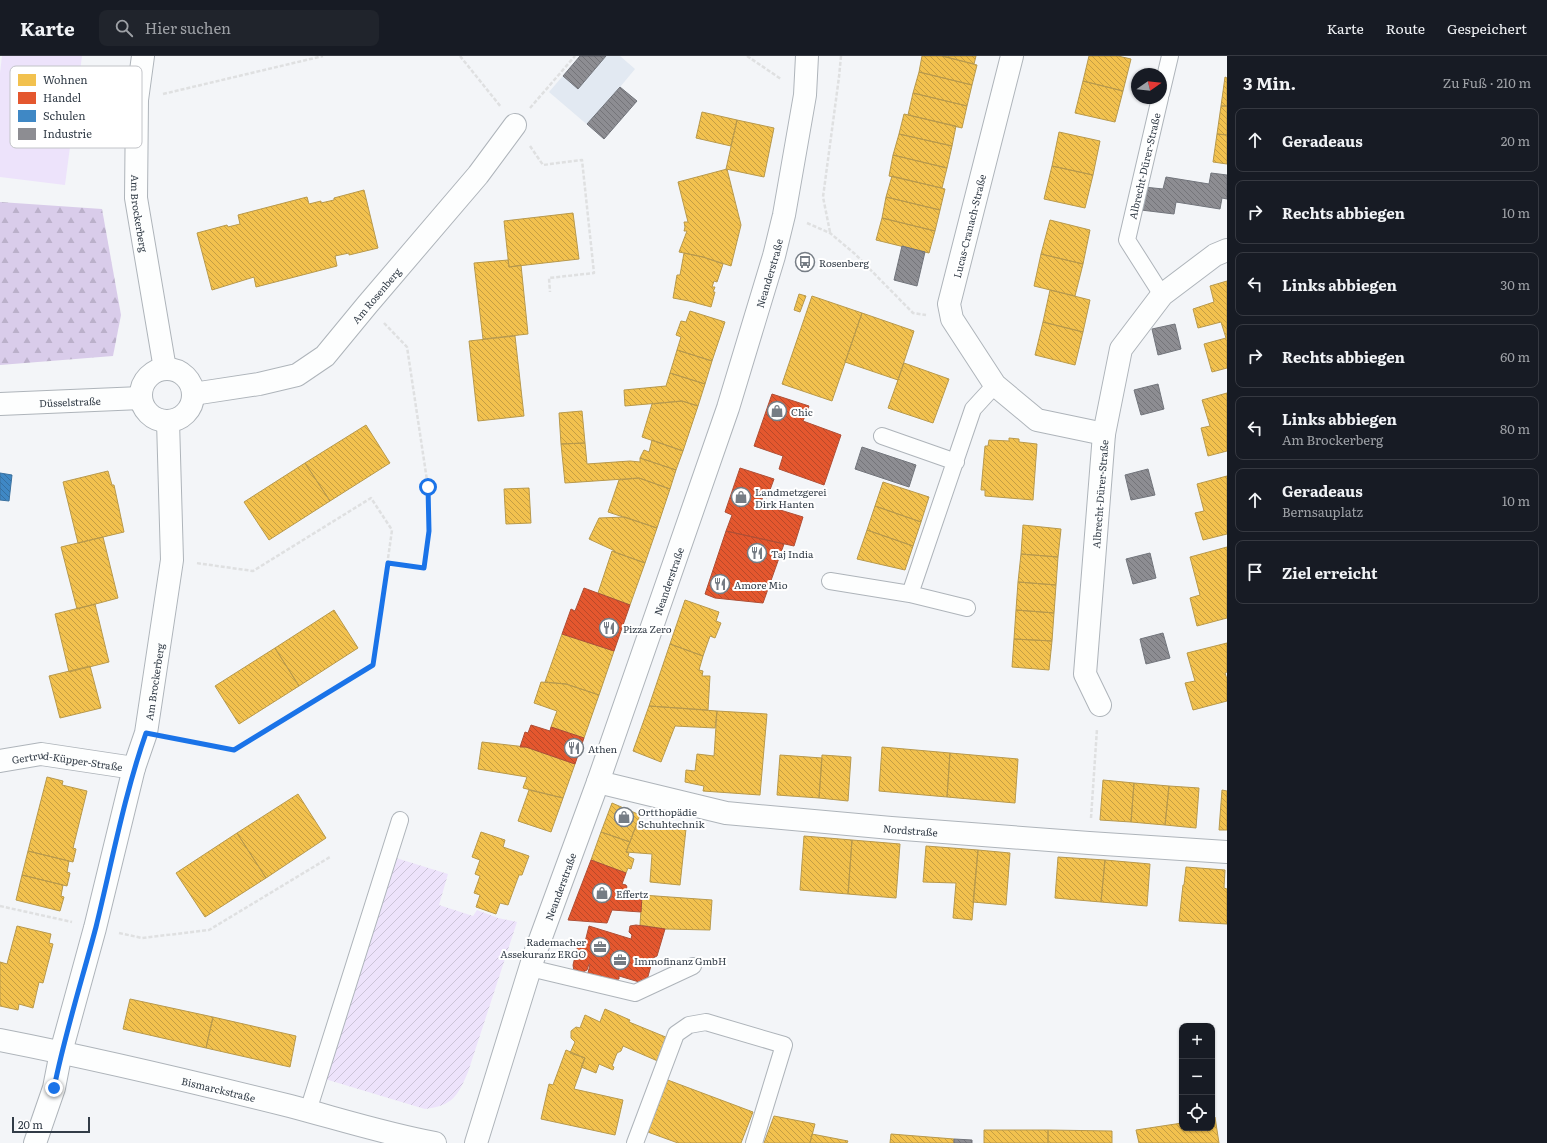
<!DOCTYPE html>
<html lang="de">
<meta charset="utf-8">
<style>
body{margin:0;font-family:Literata,serif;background:#20242c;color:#f1f3f6}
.controls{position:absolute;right:12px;bottom:12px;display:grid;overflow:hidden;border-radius:8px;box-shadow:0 1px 3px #0004}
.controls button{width:36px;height:36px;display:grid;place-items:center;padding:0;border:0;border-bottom:1px solid #363941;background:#171b24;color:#f1f3f6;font:20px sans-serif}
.compass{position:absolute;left:1131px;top:12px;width:36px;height:36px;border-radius:50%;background:#171b24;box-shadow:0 1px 3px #0004;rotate:76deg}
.scale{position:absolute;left:12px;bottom:10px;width:78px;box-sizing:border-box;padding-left:4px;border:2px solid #323c47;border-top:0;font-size:11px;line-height:14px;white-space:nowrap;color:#323c47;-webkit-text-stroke:3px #fff;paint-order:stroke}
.stop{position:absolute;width:12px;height:12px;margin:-9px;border:3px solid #1a73e8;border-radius:50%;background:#fff}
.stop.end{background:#1a73e8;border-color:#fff;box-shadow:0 1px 4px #0008}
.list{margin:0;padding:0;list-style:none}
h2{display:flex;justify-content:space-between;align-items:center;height:52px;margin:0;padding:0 16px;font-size:17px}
h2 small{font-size:13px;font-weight:400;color:#9ea1a6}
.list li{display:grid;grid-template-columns:26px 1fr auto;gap:12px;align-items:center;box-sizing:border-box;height:64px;margin:0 8px 8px;padding:0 8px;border:1px solid #363941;border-radius:8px}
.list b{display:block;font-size:15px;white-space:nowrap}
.list p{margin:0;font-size:13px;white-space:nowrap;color:#9ea1a6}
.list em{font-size:13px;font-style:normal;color:#9ea1a6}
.icon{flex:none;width:22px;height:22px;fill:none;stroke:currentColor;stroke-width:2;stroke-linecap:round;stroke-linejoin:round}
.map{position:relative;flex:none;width:1227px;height:1087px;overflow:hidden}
header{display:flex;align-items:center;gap:24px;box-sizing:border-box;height:56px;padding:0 20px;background:#171b24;border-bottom:1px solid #363941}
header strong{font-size:19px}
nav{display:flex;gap:22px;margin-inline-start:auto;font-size:14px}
.search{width:280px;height:36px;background:#20242c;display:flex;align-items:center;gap:10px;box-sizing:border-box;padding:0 14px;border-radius:8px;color:#9ea1a6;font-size:15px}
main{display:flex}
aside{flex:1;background:#171b24}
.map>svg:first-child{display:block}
</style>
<header>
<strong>Karte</strong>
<div class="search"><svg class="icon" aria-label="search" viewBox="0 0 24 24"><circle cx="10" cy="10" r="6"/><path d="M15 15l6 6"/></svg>Hier suchen</div>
<nav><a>Karte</a><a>Route</a><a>Gespeichert</a></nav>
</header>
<main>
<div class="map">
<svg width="1227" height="1087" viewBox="0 0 1227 1087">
<defs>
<pattern id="forest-firs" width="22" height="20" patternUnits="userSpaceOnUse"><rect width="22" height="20" fill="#d9ccea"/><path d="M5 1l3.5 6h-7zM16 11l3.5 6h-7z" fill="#bbb0ca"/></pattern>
<pattern id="garden-furrows" width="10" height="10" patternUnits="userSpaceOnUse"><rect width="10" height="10" fill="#ede3fb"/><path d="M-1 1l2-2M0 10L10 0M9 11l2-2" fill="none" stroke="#ccc4d8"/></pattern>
<pattern id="homes-back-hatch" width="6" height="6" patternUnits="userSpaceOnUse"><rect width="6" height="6" fill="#f2c14e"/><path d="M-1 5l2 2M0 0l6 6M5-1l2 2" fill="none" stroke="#c59e43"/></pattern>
<pattern id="shops-back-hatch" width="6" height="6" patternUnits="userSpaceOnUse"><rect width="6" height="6" fill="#e4572e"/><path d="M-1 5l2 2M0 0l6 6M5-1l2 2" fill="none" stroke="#b94929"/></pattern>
<pattern id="schools-back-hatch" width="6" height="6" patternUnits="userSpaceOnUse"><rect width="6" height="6" fill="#3f88c5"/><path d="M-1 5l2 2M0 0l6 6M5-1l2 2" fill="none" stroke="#3570a2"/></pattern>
<pattern id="industry-back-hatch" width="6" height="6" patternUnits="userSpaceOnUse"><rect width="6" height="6" fill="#8d8d92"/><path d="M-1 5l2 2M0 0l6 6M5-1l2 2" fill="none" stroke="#747479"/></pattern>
</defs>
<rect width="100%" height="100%" fill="#f3f5f8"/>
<!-- built -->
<path fill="#e2e9f2" d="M580 0H620L635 13 620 31 637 45 604 83 549 36Z"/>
<!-- forest -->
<path fill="url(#forest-firs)" d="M0 146 102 153 121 259 113 300 0 309Z"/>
<!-- garden -->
<path fill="url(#garden-furrows)" d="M396 802 448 818 439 849 473 860 477 854 498 862 517 866 468 1016C458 1040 452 1050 425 1053L325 1023Z"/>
<!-- pitch -->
<path fill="#ede3fb" d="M2 0H82L65 129 0 121V17Z"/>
<!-- homes -->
<path fill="url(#homes-back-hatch)" stroke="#b8994c" d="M922 0H942L977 9 972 29 919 16Z
M942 0H976L974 8Z
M1089 0H1118L1131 3 1123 35 1083 25Z
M919 16 972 29 967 50 913 37Z
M1225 21 1227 22V50H1221Z
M1083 25 1123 35 1115 66 1075 57Z
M913 37 967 50 962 72 908 59Z
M1221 50H1227V79L1217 78Z
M702 56 737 64 731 90 696 82Z
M904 58 956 70 952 90 899 78Z
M737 64 774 72 764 121 726 113Z
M1059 76 1100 85 1093 119 1052 110Z
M899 78 952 90 947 112 893 99Z
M1217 78 1227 79V108L1213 106Z
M893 99 947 112 942 132 889 120Z
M1052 110 1093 119 1085 152 1044 143Z
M727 113 741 169 731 210 703 201 679 196 687 175H684L685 171 684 166H688L678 126Z
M892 120 945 133 940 154 886 141Z
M364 134 378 192 349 199V197L335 200 337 210 256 231 254 221 212 234 197 177 227 169 228 171 240 168 238 159 307 141 309 148 321 145V147L334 144V142Z
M886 141 940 154 935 175 882 162Z
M573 157 579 203 509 211 504 165Z
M882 162 935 175 929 197 876 184Z
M1050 164 1090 174 1083 208 1041 198Z
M684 197 703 201 723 208 717 226 714 225 712 231H715L713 236H715L711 251 689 245 673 242 677 219H680Z
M1041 198 1083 208 1075 240 1034 230Z
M508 204 509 211 521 209 528 278 483 283 474 207Z
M1227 225V312L1212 316 1204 288 1226 282 1221 266 1198 272 1193 253 1214 246 1210 230Z
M1050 234 1090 244 1083 276 1043 266Z
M799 238 806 240 800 256 794 254Z
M812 240 862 257 832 345 782 328Z
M690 255 725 266 712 305 677 294 681 281 676 279 681 265 686 266Z
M862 257 914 275 898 324 845 306Z
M1043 266 1083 276 1075 309 1035 299Z
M515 280 524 360 478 365 469 285Z
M677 294 712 305 705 328 670 317Z
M904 307 949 323 933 367 888 352Z
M670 317 705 328 698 350 682 345 625 350 624 334 666 330Z
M1227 337V395L1208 400 1201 372 1210 370 1202 344Z
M682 345 698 350 683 395 642 381 652 348Z
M582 355 585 387 561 388 559 357Z
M366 369 390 407 330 445 305 407Z
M1009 382 1019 383V386L1037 388 1033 444 985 440V434H981L985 390H988L989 384 1009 385Z
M652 384 683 395 676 414 640 402 644 394 649 396Z
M585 387 587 408 630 405 640 406V402L676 414 670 433 639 422 565 427 561 388Z
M305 407 330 445 269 484 244 446Z
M108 415 112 429H114L124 476 78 487 63 426Z
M1227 420V478L1203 484 1195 457 1204 455 1197 428Z
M639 422 670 433 657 472 608 456 619 424Z
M883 426 929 441 921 466 875 450Z
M529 432 531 467 506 468 504 433Z
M875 450 921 466 913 490 867 474Z
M625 461 657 472 645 507 614 496 615 495 589 483 599 462Z
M1023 469 1061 473 1058 501 1021 498Z
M867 474 913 490 905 514 857 503Z
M103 481 118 542 77 553 61 491Z
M1227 491V562L1197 570 1190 542 1200 539 1190 501Z
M612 495 645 507 630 549 598 537Z
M1021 498 1058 501 1056 529 1018 526Z
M1018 526 1056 529 1054 557 1016 554Z
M685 544 719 556 716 565 721 567 715 582 710 580 703 600 670 588Z
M95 548 109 606 69 616 55 558Z
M334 554 358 592 299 630 275 592Z
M1016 554 1054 557 1052 585 1014 583Z
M562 578 614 595 599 639 566 628 545 626Z
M1014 583 1052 585 1049 614 1012 611Z
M1227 587V616L1225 617 1227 623V645L1193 654 1185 627 1195 625 1187 597Z
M670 588 703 600 699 614 703 615 702 620H710L708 654 649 650Z
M275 592 299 630 239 668 215 630Z
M90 610 101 652 60 662 49 620Z
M541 626 566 628 599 639 584 682 551 671 557 655 534 647Z
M649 650 717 655 715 672 675 670 661 706 633 695Z
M717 655 767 658 760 739 703 735 704 730 685 726 686 714 695 715 697 698 714 700Z
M482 686 526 691 575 708 563 742 523 732 527 721 478 713Z
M882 691 950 697 947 741 879 735Z
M950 697 1018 703 1015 747 947 741Z
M780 699 822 702 819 742 777 739Z
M822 699 851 701 848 745 819 742Z
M47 721 63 725 62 729 87 735 73 792 76 793 73 806 28 795Z
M1103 724 1134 727 1131 766 1100 764Z
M1134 727 1169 730 1165 769 1131 766Z
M1169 730 1199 732 1196 772 1165 769Z
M529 734 563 742 551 776 518 765Z
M1222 734 1227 735V774H1219Z
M298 738 326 782 266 822 237 777Z
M612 747 640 759 630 786 601 776Z
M637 767 686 773 680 829 650 826 652 798 626 796Z
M481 776 505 784 503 791 529 800 522 819H519L508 849 500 847 496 858 476 851 480 839 474 837 480 820 475 818 480 804 472 801Z
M601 776 630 786 626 796 629 797 628 800 634 803 631 813 628 812 626 817 591 804Z
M237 777 266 822 205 861 176 817Z
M804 780 852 784 848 838 800 834Z
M852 784 900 788 896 842 848 838Z
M926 790 978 794 972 864 953 862 956 827 923 826Z
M978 794 1010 797 1006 849 973 846Z
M28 795 69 805 67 816 70 817 67 830 22 819Z
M1058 801 1105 804 1101 846 1055 842Z
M1105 804 1150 808 1147 850 1101 846Z
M1186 811 1225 814 1224 832 1227 833V868L1179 865 1183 829H1184Z
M22 819 63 829 61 840 64 841 60 855 16 844Z
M642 839 712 844 710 874 665 873 640 869Z
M17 870 51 878 49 887 53 888 43 927 39 926 33 952 19 948 18 954 0 950V906L7 908Z
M130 943 213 961 206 992 123 973Z
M605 953 630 964 629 966 668 982 660 1006 623 990 621 995 617 997 612 1010 614 1011 613 1014 599 1008 596 1017 581 1011 585 1002 570 997 575 986 571 982V975L576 971 580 972 585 959 600 966Z
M213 961 296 980 290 1011 206 992Z
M566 994 585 1002 574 1033 623 1044 615 1079 541 1063 549 1028 553 1029Z
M665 1023 753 1056 741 1087H678L645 1075Z
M774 1060 815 1068 810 1087H764Z
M1215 1061 1219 1087H1139L1136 1074 1182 1067V1072H1212V1062Z
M984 1074H1048V1087H984Z
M1048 1074 1112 1075V1087H1048Z
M812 1078 848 1085 847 1087H810Z
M891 1078 954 1083V1087H890Z"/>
<!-- shops -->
<path fill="url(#shops-back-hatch)" stroke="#af4f36" d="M772 338 809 350 803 365 841 379 824 429 779 413 783 400 754 390Z
M740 412 774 423 767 442 763 440 760 450 763 451 764 449 803 461 794 490 726 475 732 459 725 456Z
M726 475 784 488 763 547 715 542 705 538Z
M584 532 630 549 614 595 562 578 571 553 575 555Z
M531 669 550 675 551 671 584 682 575 708 526 691H520L525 676 528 677Z
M591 804 626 817 622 828 626 829 627 831 624 837 642 839 641 856 612 854 607 867 568 864Z
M636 869 665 873 657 900 653 902 646 928 619 920V923L615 924 588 917 590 908H589L587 914 581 917 574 915 573 909 579 885 585 886 589 870 631 883 632 879 629 876 630 870Z"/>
<!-- schools -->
<path fill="url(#schools-back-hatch)" stroke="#3b719f" d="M0 417 12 419 9 445 0 444Z"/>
<!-- industry -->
<path fill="url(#industry-back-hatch)" stroke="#72757c" d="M580 0H606L578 33 563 20Z
M620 31 637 45 604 83 587 68Z
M1211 117 1227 119V143L1222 142 1220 153 1176 146 1174 158 1141 154 1144 131 1163 133 1166 121 1209 128Z
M902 190 925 196 917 230 894 224Z
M1175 268 1181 293 1158 299 1152 273Z
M1158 328 1164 353 1141 359 1134 334Z
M862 391 916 409 909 431 855 413Z
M1148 413 1155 439 1131 444 1125 419Z
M1150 497 1156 522 1133 528 1126 503Z
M1163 577 1170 602 1146 608 1140 583Z
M954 1083 972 1084V1087H954Z"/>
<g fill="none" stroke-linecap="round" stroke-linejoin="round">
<defs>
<path id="service" d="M1161 38 1170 0
M1160 42 1127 184 1162 239
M882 380 956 406
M830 525 910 538 967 552
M910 538 973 353 995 329
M530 912 635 937 693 910
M308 1055 400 764
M635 1087 676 978 689 969 706 966 784 989 754 1087"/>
<g id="minor">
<path id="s1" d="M143 0 137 44 136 142 165 313"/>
<path d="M1012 0 949 248 952 263 995 329 1037 364 1104 378"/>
<circle cx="167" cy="339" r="26"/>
<path id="s2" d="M193 338 259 328 297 319 325 300 367 249 478 119 515 69"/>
<path id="s3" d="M0 348 141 342"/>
<path id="s4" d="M1100 649 1085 618 1104 378 1121 293 1162 239 1215 199 1227 194"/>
<path id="s5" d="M0 705 41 698 134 712"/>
<path id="s6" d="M598 726 726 757 891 772 1089 787 1227 796"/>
<path id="s7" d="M0 984C97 1003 194 1026 290 1050 339 1063 386 1078 435 1087"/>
<path id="s8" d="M35 1087 54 1032 61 996 95 872 134 712 146 677 172 504 168 365"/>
</g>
<g id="secondary">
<path id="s9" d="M476 1087 533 903 598 726 728 352 774 200 784 159 805 39 807 0"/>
</g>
</defs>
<!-- service casing -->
<use href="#service" stroke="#aeb4ba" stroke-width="18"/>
<!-- minor casing -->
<use href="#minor" stroke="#aeb4ba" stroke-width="24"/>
<!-- secondary casing -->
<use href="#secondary" stroke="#aeb4ba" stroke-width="24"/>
<!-- path -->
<path stroke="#dfe0e1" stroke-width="2.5" stroke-dasharray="4 2" stroke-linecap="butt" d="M460 0 501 51
M747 0 781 23
M163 38 323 0
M530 52 575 0
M530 90 543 109 582 104 594 217 549 222 550 236
M807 167 830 177 855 198 913 257 926 259
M830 176 823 141 839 21 841 0
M384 267 407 291 428 431 429 475 424 512 388 507
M170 682 234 694 373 609 392 474 371 442 253 515 196 507
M1091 762 1097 673
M0 850 72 866
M119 877 142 882 209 874 330 801"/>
<!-- service -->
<use href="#service" stroke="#fdfefe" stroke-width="16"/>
<!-- minor -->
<use href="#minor" stroke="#fdfefe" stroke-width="22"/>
<!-- secondary -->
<use href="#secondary" stroke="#fdfefe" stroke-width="22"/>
</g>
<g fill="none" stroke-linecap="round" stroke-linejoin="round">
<!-- route -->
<path stroke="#1a73e8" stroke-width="5" d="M54 1032C65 977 82 924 96 871 112 806 124 740 146 677L234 694 373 609 388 507 424 512 429 475 428 431"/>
</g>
<!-- icons -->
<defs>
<symbol id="bus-ring" viewBox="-11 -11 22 22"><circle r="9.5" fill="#fff" stroke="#767d85" stroke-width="1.5"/><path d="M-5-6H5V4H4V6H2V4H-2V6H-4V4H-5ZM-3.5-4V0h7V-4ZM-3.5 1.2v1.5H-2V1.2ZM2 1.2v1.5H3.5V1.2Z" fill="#767d85"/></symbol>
<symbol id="shop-ring" viewBox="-11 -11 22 22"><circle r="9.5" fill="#fff" stroke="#767d85" stroke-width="1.5"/><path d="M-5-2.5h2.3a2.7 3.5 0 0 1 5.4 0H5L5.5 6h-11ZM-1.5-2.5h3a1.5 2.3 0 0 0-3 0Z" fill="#767d85"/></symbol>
<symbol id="restaurant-ring" viewBox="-11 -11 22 22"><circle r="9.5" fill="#fff" stroke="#767d85" stroke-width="1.5"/><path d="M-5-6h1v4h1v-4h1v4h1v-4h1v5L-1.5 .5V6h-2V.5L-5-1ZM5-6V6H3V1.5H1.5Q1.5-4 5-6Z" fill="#767d85"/></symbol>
<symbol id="office-ring" viewBox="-11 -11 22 22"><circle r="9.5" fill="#fff" stroke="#767d85" stroke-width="1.5"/><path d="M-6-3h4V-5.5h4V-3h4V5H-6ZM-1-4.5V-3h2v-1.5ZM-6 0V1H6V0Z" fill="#767d85"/></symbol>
</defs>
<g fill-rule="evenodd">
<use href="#bus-ring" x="794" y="195" width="22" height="22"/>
<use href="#shop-ring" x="766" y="344" width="22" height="22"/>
<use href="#shop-ring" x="730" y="430" width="22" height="22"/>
<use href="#restaurant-ring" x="746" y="486" width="22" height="22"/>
<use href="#restaurant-ring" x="709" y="517" width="22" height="22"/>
<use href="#restaurant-ring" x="598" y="561" width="22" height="22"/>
<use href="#restaurant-ring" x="563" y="681" width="22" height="22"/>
<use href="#shop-ring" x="613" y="750" width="22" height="22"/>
<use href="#shop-ring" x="591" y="826" width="22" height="22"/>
<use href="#office-ring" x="589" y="880" width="22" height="22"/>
<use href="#office-ring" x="609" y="893" width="22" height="22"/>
</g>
<g text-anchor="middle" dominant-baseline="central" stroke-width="4" stroke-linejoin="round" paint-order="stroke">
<!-- street labels -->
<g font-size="10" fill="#323c47" stroke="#fff">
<text transform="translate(1144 110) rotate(-77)">Albrecht-Dürer-Straße</text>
<text stroke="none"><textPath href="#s1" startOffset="158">Am Brockerberg</textPath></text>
<text transform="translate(969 170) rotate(-76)">Lucas-Cranach-Straße</text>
<text stroke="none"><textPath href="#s9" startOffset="918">Neanderstraße</textPath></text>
<text stroke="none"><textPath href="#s2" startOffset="219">Am Rosenberg</textPath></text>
<text stroke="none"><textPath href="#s3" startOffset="70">Düsselstraße</textPath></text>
<text stroke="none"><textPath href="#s4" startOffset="215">Albrecht-Dürer-Straße</textPath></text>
<text stroke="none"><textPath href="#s9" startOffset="594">Neanderstraße</textPath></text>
<text stroke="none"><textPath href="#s8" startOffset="477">Am Brockerberg</textPath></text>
<text stroke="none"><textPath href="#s5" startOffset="68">Gertrud-Küpper-Straße</textPath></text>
<text stroke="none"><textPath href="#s6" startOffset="317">Nordstraße</textPath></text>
<text stroke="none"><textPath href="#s9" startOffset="270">Neanderstraße</textPath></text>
<text stroke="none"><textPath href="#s7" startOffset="224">Bismarckstraße</textPath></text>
</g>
<!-- poi labels -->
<g font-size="10" fill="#323c47" stroke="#fff" text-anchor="start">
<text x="819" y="206">Rosenberg</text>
<text x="791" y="355">Chic</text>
<text x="755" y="435">Landmetzgerei<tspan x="755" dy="12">Dirk Hanten</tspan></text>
<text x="771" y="497">Taj India</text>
<text x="734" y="528">Amore Mio</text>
<text x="623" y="572">Pizza Zero</text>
<text x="588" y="692">Athen</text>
<text x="638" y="755">Ortthopädie<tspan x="638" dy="12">Schuhtechnik</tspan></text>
<text x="616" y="837">Effertz</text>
<text x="586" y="885" text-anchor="end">Rademacher<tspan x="586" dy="12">Assekuranz ERGO</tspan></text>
<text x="634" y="904">Immofinanz GmbH</text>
</g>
</g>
<!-- legend -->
<rect x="10" y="10" width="132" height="82" rx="6" fill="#fff" stroke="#c2c4c8" stroke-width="1"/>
<rect x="18" y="18" width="18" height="12" fill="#f2c14e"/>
<rect x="18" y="36" width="18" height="12" fill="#e4572e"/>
<rect x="18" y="54" width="18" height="12" fill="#3f88c5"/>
<rect x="18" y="72" width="18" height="12" fill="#8d8d92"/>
<g font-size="11" fill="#323c47">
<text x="43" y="28">Wohnen</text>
<text x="43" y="46">Handel</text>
<text x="43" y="64">Schulen</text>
<text x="43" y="82">Industrie</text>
</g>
</svg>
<div class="controls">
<button>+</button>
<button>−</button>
<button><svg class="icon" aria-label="locate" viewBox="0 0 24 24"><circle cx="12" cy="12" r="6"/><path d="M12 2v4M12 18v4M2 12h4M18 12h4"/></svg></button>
</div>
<svg class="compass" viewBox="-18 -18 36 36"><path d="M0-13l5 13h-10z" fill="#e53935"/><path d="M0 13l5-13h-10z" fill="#9ea1a6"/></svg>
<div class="scale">20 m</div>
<div class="stop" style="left:428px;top:431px"></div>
<div class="stop end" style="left:54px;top:1032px"></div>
</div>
<aside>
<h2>3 Min.<small>Zu Fuß · 210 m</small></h2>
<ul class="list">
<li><svg class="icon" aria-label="ahead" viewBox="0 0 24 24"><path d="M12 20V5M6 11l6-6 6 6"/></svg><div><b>Geradeaus</b></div><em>20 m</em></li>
<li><svg class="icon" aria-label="right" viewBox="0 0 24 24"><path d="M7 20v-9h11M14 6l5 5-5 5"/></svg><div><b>Rechts abbiegen</b></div><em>10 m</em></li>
<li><svg class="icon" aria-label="left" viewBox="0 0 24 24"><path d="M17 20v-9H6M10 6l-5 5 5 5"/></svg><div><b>Links abbiegen</b></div><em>30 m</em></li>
<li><svg class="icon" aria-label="right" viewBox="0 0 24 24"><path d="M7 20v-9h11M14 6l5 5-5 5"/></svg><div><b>Rechts abbiegen</b></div><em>60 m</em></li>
<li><svg class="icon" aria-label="left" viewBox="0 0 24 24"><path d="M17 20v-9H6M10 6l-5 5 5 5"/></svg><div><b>Links abbiegen</b><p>Am Brockerberg</p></div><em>80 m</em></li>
<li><svg class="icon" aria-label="ahead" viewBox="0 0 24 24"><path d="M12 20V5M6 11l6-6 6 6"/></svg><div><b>Geradeaus</b><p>Bernsauplatz</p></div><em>10 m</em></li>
<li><svg class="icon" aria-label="arrive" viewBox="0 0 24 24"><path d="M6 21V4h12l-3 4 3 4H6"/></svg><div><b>Ziel erreicht</b></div></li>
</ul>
</aside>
</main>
